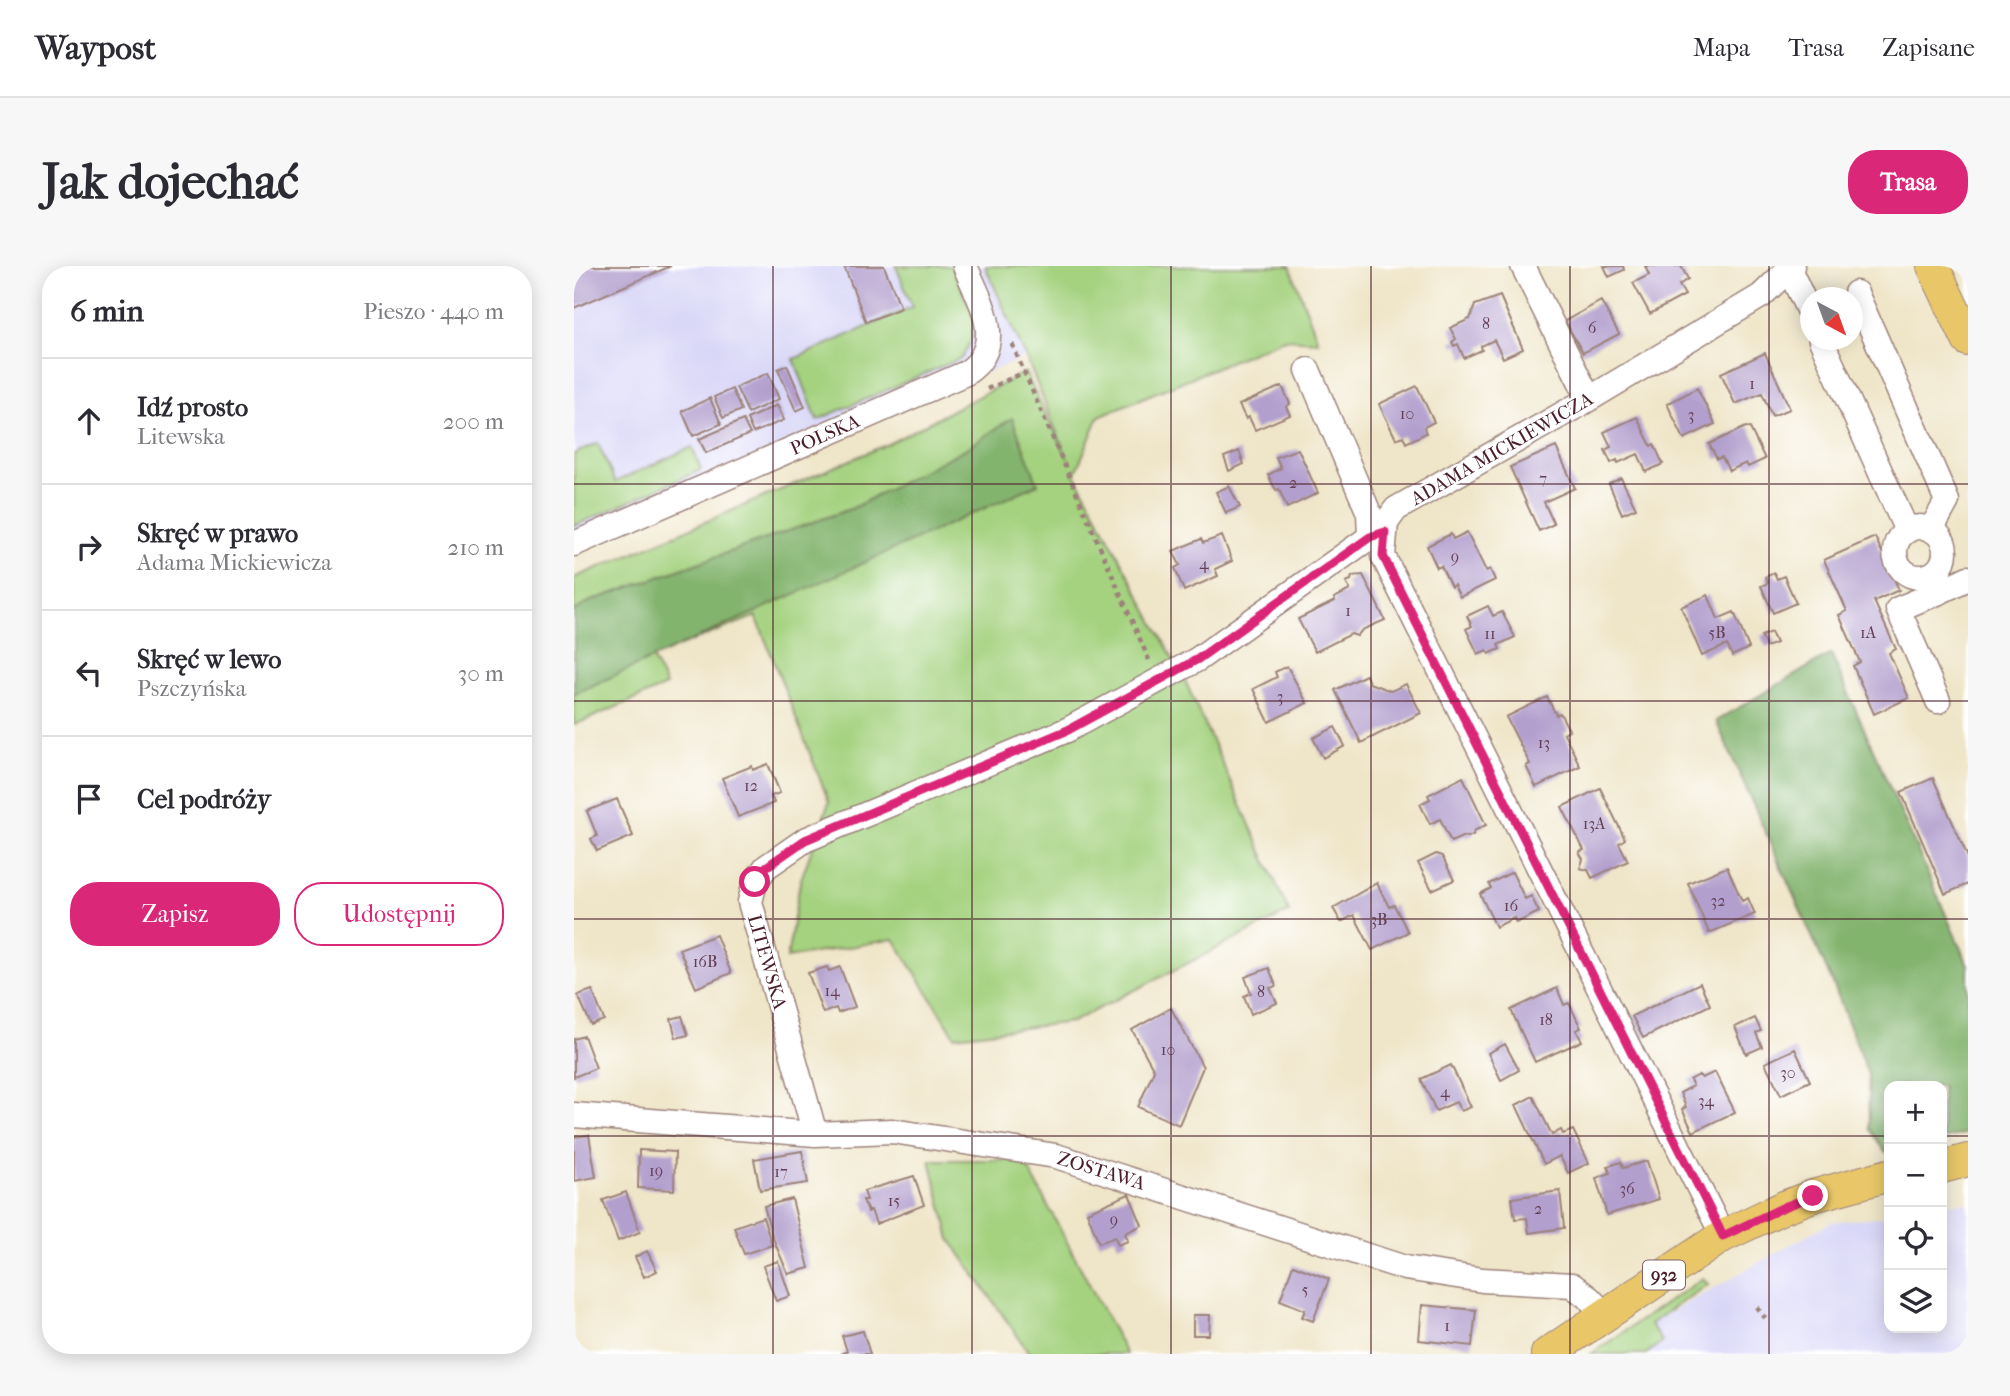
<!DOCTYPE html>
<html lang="pl">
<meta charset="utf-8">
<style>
body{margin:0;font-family:"IM FELL French Canon",serif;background:#f7f7f7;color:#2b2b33}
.controls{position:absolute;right:21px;bottom:21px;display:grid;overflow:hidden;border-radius:14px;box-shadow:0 4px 18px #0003}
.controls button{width:63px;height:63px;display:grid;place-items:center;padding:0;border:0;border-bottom:2px solid #e1e1e2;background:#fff;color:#2b2b33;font:35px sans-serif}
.compass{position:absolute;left:1226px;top:21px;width:63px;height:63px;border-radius:50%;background:#fff;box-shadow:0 4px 18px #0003;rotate:139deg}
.stop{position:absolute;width:21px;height:21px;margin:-16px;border:5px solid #db2777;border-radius:50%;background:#fff}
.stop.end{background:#db2777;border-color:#fff;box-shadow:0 2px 7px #0008}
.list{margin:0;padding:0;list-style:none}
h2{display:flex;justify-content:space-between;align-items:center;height:91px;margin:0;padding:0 28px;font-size:30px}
h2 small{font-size:23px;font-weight:400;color:#7c7c81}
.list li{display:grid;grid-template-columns:46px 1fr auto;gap:21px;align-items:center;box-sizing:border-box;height:126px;padding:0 28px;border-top:2px solid #e1e1e2}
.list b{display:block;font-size:26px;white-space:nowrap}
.list p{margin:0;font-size:23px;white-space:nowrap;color:#7c7c81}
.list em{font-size:23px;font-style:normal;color:#7c7c81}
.actions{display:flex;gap:14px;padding:21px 28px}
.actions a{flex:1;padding:16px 0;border:2px solid #db2777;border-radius:28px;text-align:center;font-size:24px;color:#db2777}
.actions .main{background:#db2777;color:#fff}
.icon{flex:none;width:38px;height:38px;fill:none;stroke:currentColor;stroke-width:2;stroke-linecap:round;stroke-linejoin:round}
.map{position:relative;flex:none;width:1394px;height:1088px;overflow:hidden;border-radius:28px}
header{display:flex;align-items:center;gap:42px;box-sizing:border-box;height:98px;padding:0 35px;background:#fff;border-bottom:2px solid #e1e1e2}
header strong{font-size:33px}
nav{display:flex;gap:38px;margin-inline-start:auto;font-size:24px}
.intro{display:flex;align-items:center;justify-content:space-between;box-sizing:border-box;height:168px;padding:0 42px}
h1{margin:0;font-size:49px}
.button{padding:18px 32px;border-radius:28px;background:#db2777;color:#fff;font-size:24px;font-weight:700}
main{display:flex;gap:42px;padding:0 42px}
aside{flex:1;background:#fff;border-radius:28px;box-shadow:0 4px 18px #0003}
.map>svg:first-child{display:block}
</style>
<header>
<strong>Waypost</strong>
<nav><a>Mapa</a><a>Trasa</a><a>Zapisane</a></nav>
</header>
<div class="intro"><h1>Jak dojechać</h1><a class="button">Trasa</a></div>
<main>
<aside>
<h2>6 min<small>Pieszo · 440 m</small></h2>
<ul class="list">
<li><svg class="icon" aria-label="ahead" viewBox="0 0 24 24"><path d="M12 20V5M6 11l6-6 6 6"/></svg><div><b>Idź prosto</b><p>Litewska</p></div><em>200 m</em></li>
<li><svg class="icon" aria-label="right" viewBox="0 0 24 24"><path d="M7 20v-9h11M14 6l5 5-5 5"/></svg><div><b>Skręć w prawo</b><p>Adama Mickiewicza</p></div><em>210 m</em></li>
<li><svg class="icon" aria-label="left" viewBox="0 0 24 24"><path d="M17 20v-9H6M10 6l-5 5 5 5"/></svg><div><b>Skręć w lewo</b><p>Pszczyńska</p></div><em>30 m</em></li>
<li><svg class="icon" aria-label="arrive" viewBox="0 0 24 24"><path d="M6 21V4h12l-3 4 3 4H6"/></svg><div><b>Cel podróży</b></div></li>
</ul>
<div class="actions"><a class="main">Zapisz</a><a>Udostępnij</a></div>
</aside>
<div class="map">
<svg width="1394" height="1088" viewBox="0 0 1394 1088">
<rect width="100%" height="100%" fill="#fff"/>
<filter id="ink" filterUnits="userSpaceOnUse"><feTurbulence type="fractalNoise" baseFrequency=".0143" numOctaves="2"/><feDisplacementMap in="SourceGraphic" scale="14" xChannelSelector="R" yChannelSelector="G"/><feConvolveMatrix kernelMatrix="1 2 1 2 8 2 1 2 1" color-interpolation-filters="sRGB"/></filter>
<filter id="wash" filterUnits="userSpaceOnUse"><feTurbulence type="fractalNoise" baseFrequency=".00686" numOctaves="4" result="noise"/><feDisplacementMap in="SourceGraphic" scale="28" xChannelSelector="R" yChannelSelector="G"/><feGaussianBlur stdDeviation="1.57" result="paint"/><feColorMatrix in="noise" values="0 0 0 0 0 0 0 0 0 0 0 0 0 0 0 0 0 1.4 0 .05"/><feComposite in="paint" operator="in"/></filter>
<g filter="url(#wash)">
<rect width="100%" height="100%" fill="#efe5c8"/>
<!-- built -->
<path fill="#d9d7f7" d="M0 0H411L452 91 0 270Z
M1394 937V1088H1035L1076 1058 1257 956 1315 950V1062H1368V938Z"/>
<!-- green -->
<path fill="#a4d27f" stroke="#777855" stroke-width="2" d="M322 0H377L400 50 398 72 388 92 243 154 220 93 338 41Z
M411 0H716L744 75 710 73 525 150 501 208 613 419 715 646 498 756 381 770 320 673 213 692 226 616 255 536 182 350 78 391 92 420 0 459V312L314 178 451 106 494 193 452 91Z
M24 177 41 216 118 181 127 204 0 260V188Z
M356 894H435L453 900 552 1088H456L376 973Z
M1129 1012 1134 1018 1076 1058 1088 1076 1072 1088H1017Z"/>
<!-- forest -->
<path fill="#83b46e" stroke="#666a4c" stroke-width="2" d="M438 152 464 218 0 428V345L17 335 279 242 393 182Z
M1257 388 1394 699V867L1368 873V820H1315V885L1311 886 1295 862 1294 808 1261 722 1142 455Z"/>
<g id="blocks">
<!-- building -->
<path fill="#b29fcd" d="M0 0H97L0 42Z
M270 0H310L327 42 292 56Z
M1030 0H1049L1050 4 1035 11Z
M1071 0H1107L1114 13 1105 19 1111 29 1076 48 1059 17 1075 9Z
M926 30 949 83 929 92 920 74 907 80 908 84 890 92 884 78 880 80 878 76 882 73 876 62 896 53 901 39Z
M1027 35 1045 68 1009 87 991 55Z
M1191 87 1216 143 1198 150 1188 127 1161 138 1147 107Z
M213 99 231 141 222 145 204 103Z
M194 107 205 133 174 147 162 121Z
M708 120 716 138 712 141 716 149 681 164 675 151 672 153 665 139Z
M843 120 860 156 850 161 852 167 832 177 829 170 822 173 805 138Z
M1123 122 1141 158 1110 173 1093 138Z
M158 123 167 144 149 152 140 131Z
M136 132 147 158 119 170 108 145Z
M203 139 210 154 179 167 173 153Z
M1063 151 1077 180 1080 178 1089 198 1072 206 1064 188 1044 197 1043 194 1037 197 1031 184 1037 181 1030 166Z
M169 154 176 168 132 187 125 173Z
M1172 161 1176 162 1191 193 1174 201 1172 197 1155 205 1148 191 1143 193 1135 178Z
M982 181 1001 222 970 236 980 258 965 265 936 201Z
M724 183 744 227 713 242 705 223 702 224 694 209 707 202 702 191Z
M665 185 670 198 655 205 650 191Z
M1047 212 1062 242 1048 248 1035 218Z
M655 220 666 241 652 247 642 226Z
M893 266 912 305 916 303 921 314 886 331 880 319 877 321 867 300 863 302 853 280 877 268 879 273Z
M648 270 658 295 641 303 644 310 610 325 601 302 606 299 599 285 627 273 629 277Z
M1301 271 1325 324 1300 335 1322 383 1315 387 1335 432 1300 448 1279 400 1286 396 1265 349 1273 345 1250 294Z
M1200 307 1203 313 1210 310 1222 337 1199 347 1187 320 1194 317 1191 311Z
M789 309 811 354 788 364 783 370 777 368 741 386 724 353 761 335 760 332 776 324 772 316 777 314 778 310Z
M1134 329 1144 353 1160 346 1175 382 1158 390 1153 379 1128 390 1107 341Z
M914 340 919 350 928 346 941 371 924 379 926 383 915 388 913 384 904 388 892 363 898 360 893 350Z
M1197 366 1202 377 1192 381 1187 370Z
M713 400 733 437 695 456 679 423 703 411 701 406Z
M792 409 795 417 817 425 832 418 847 447 787 477 761 424Z
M973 431 982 449 986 447 995 464 990 467 1006 500 962 521 952 500 956 498 932 451Z
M761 461 771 480 749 492 739 472Z
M194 498 206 527 197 530 200 537 164 551 148 512 178 500 179 504Z
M889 511 912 559 900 565 899 569 894 571 890 570 877 576 866 553 856 558 846 538 856 533 854 529Z
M1359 512 1394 591V618L1371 628 1327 526Z
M1026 522 1051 573 1045 577 1054 595 1018 612 1014 604 1006 602 1009 593 1005 586 1010 584 988 541Z
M43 533 59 570 23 585 17 573 23 570 13 545Z
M862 588 868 590 880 614 858 624 844 597Z
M1153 601 1168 635 1174 632 1181 648 1135 667 1114 617Z
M938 606 951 633 957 630 965 646 942 657 940 652 922 661 906 628 917 622 915 618Z
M803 617 815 641 820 639 834 666 798 684 780 649 767 656 759 642Z
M142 669 157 707 122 722 105 683Z
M253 701 255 705 266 701 281 741 264 747 262 742 249 747 234 707Z
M695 702 702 720 696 722 703 737 677 748 670 730 677 727 671 711Z
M1126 717 1136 739 1069 772 1058 750Z
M983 722 990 739 995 737 1007 762 1002 764 1008 775 961 796 937 744Z
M18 724 30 754 17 759 4 729Z
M597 742 629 801 605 859 564 841 580 804 558 764Z
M108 750 114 769 102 772 97 753Z
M1181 752 1187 765 1182 767 1188 781 1172 788 1161 761Z
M10 770 22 802 0 811V773Z
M931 778 945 804 927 814 914 787Z
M1221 783 1236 815 1207 829 1191 797Z
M877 799 897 841 887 845 882 836 862 845 847 813Z
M1141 806 1161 846 1119 866 1108 843 1112 841 1106 827 1119 820 1116 814 1125 809 1128 812Z
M959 830 978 869 987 864 989 868 999 864 1015 897 994 907 986 890 970 898 942 839Z
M15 869 22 911 0 915V871Z
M65 884 101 886 100 924 64 922Z
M228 885 234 917 186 924 180 893Z
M1073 895 1085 933 1033 949 1022 912 1036 907 1034 900 1047 896 1049 902Z
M340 910 350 939 302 958 297 944 294 946 289 934H293L290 925Z
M986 925 990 962 955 967 953 952 941 953 938 932Z
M52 926 66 966 44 975 29 934Z
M555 928 568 959 551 967 554 975 544 979 541 971 525 977 513 946Z
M218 933 235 1002 214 1008 198 970 190 940Z
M189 951 198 979 170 988 160 961Z
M73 985 83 1005 70 1011 61 991Z
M204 995 216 1030 202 1035 189 1000Z
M719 999 755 1013 739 1055 728 1051 731 1044 706 1034Z
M848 1039 902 1044 898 1080 845 1074Z
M619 1049H636L635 1069H619Z
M289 1065 296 1088H266L273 1085 268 1070Z"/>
</g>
</g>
<g filter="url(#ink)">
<use href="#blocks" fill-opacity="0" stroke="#9c827a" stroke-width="2"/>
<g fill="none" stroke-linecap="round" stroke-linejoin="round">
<defs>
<path id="minor" d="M949 0 1015 133
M1215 3 1237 50
M1282 27 1373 235 1357 264
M1247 74 1333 265
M734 104 795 247 796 271
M1321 286a25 25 0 1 1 50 0a25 25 0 1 1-50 0Z
M0 278 392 107C434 79 406 35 391 0
M1358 313 1363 327 1394 312
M1363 327 1324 343 1364 435
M0 849 241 868 318 865 482 890 831 1002 908 1014 998 1019 1016 1033 1031 1049
M241 868 176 636 181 616 192 601 231 574 493 464 624 393 796 271 811 266
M1149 970 809 290 812 257 822 243 1015 133 1187 30 1218 0"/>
<path id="major" d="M1359 0 1394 74
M1368 901 1394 894
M973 1088 1149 970 1210 941 1239 930 1315 909"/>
</defs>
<!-- minor casing -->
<use href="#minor" stroke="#9c827a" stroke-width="27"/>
<!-- major casing -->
<use href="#major" stroke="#9c827a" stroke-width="34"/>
<!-- path -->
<path stroke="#9c827a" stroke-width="4.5" stroke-dasharray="5 5" stroke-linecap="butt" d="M438 78 575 394
M413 123 451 106
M1183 1041 1191 1052"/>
<!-- minor -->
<use href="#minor" stroke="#fff" stroke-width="24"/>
<!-- major -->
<use href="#major" stroke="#e9c769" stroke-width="32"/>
</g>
</g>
<g fill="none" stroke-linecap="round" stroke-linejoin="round" filter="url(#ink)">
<!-- route -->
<path stroke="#db2777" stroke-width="9" d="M181 616 192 601 231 574 494 464 624 393 796 271 811 266 809 290 1149 970 1210 941 1239 930"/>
</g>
<!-- grid -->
<path fill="none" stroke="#4a1f2b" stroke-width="2" stroke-opacity="0.55" d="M199 0V1088M398 0V1088M597 0V1088M797 0V1088M996 0V1088M1195 0V1088M0 218H1394M0 435H1394M0 653H1394M0 870H1315M1368 870H1394"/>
<g text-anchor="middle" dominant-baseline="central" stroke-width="5" stroke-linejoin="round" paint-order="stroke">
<!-- number labels -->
<g font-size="16" fill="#643f54">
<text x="912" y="57">8</text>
<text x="1018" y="61">6</text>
<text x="1178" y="117">1</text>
<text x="833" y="147">10</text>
<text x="1117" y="148">3</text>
<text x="969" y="212">7</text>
<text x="719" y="216">2</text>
<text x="881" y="290">9</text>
<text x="630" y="297">4</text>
<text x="774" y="344">1</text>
<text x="1143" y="366">5B</text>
<text x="1294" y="366">1A</text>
<text x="916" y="367">11</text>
<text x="706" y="430">3</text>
<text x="970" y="476">13</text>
<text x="177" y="519">12</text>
<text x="1020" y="557">13A</text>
<text x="1144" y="634">32</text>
<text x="937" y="639">16</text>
<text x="805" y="653">3B</text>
<text x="131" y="695">16B</text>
<text x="258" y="724">14</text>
<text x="687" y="725">8</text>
<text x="972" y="753">18</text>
<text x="594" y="783">10</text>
<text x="1214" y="806">30</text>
<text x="871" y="825">4</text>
<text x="1132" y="834">34</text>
<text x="82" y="904">19</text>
<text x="207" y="905">17</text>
<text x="1053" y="922">36</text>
<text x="320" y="934">15</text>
<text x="964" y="942">2</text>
<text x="540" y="953">9</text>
<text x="731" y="1023">5</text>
<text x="873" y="1059">1</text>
</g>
<!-- shield labels -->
<rect fill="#fff" stroke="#80626b" stroke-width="2" x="1069" y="994.5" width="42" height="29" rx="5"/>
<g font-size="18" font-weight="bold" fill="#4a1f2b">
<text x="1090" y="1009">932</text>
</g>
<!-- street labels -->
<g font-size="19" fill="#4a1f2b" stroke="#fff">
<text transform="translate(251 169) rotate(-24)">POLSKA</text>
<text transform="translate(928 183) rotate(-30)">ADAMA MICKIEWICZA</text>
<text transform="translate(193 696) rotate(74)">LITEWSKA</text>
<text transform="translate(527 905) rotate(17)">ZOSTAWA</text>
</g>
</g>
</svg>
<div class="controls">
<button>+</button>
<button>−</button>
<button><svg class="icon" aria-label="locate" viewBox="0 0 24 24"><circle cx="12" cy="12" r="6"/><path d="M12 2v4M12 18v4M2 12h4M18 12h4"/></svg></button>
<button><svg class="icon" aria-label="layers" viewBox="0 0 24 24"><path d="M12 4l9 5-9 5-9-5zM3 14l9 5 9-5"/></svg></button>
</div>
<svg class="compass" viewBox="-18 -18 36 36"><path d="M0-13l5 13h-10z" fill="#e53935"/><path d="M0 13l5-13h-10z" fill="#7c7c81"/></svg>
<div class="stop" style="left:181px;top:616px"></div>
<div class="stop end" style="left:1239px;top:930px"></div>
</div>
</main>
